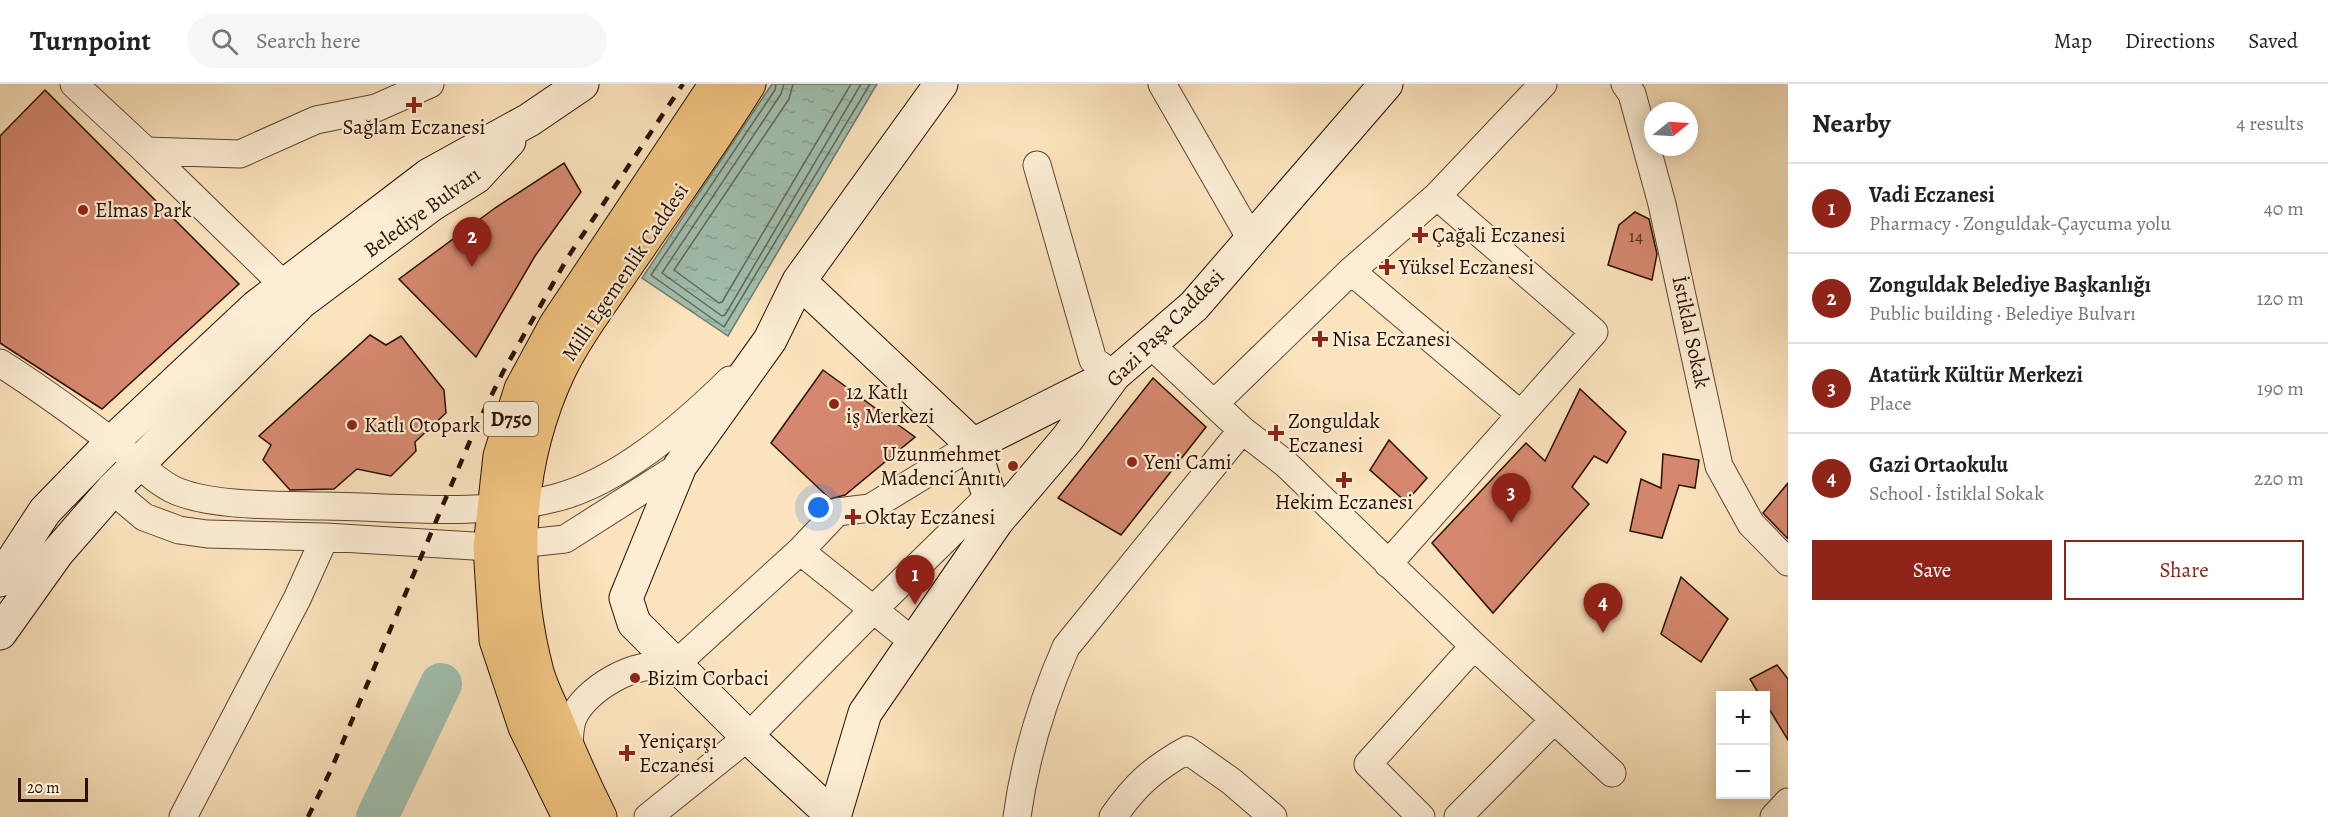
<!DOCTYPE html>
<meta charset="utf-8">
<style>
body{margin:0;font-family:Alegreya,serif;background:#f6f6f6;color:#222}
.controls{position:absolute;right:18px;bottom:18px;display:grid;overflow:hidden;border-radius:0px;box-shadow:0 3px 15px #0003}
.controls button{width:54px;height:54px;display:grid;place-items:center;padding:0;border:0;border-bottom:2px solid #e0e0e0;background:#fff;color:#222;font:30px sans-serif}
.compass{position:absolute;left:1644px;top:18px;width:54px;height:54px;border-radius:50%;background:#fff;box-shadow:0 3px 15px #0003;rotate:72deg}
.scale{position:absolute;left:18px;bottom:15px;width:70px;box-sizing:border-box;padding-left:6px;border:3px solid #2b0f03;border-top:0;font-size:16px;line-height:21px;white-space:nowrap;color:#2b0f03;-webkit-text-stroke:4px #fcedd4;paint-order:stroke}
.you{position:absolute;left:819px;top:424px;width:21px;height:21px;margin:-15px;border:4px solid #fff;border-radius:50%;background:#1a73e8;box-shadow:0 0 0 9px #1a73e833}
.badge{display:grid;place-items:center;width:39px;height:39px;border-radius:50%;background:#8f2418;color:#fff;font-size:20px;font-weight:700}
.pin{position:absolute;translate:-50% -50px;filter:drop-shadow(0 2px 3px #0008)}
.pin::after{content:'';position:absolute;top:32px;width:21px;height:18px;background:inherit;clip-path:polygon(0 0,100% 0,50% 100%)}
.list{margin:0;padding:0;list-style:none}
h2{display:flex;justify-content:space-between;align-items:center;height:78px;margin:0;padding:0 24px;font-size:26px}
h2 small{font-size:20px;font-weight:400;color:#767676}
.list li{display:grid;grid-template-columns:39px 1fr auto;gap:18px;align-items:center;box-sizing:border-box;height:90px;padding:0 24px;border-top:2px solid #e0e0e0}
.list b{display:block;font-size:22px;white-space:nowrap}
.list p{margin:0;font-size:20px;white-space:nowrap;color:#767676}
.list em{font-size:20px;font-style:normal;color:#767676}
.actions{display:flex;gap:12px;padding:18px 24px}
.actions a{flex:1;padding:14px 0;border:2px solid #8f2418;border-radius:0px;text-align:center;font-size:21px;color:#8f2418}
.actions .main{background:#8f2418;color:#fff}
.icon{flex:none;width:33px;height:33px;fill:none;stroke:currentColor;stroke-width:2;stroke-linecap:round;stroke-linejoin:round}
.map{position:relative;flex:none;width:1788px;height:733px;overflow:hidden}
header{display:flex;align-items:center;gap:36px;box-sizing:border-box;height:84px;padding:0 30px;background:#fff;border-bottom:2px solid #e0e0e0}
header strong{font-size:28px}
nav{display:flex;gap:33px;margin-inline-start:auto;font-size:21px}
.search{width:420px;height:54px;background:#f6f6f6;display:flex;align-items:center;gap:15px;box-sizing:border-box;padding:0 21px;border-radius:33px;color:#767676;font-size:22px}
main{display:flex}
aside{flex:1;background:#fff}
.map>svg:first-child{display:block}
</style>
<header>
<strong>Turnpoint</strong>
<div class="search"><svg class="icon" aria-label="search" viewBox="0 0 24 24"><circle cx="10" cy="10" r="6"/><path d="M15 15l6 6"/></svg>Search here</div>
<nav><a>Map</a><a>Directions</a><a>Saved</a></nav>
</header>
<main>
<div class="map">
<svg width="1788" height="733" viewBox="0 0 1788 733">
<defs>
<pattern id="water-ripples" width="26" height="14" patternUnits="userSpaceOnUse" patternTransform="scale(1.5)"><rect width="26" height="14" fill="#9fbead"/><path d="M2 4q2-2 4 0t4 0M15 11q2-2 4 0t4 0" fill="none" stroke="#89a293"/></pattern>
</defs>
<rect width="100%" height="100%" fill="#fbe3bd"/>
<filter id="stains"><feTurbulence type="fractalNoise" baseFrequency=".00333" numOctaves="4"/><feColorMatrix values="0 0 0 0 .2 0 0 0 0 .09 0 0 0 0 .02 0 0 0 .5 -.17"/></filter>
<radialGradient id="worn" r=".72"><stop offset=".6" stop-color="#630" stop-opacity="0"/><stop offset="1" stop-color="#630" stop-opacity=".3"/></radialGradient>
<!-- water -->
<path fill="url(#water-ripples)" stroke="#717869" stroke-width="1.5" d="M772 0H877L728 252 642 194Z"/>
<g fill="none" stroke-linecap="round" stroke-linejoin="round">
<!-- shore -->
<path stroke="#656658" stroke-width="1.5" d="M776 0 775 6 651 191 724 243 870 0
M784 0 781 10 662 189 722 232 725 231 861 0
M793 0 789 15 674 186 719 219 722 218 851 0"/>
<!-- river -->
<path stroke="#9fbead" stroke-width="42" d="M377 733 441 600"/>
</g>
<!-- building -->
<path fill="#d5886f" stroke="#2b0f03" stroke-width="1.5" d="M45 6 239 200 102 325 0 259V52Z
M564 79 581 108 535 172 476 273 399 195 495 124Z
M1635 128 1649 135 1657 170 1652 196 1608 181 1619 141Z
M370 251 386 261 401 252 444 306 446 329 415 358 416 367 391 392 357 385 334 405 290 406 263 376 271 361 259 352Z
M823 286 915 353 845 411 830 415 771 359Z
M1153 294 1206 343 1121 451 1058 414Z
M1580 305 1626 348 1607 379 1594 372 1572 403 1589 420 1493 529 1432 459 1526 359 1545 377Z
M1389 356 1427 394 1406 418 1370 386Z
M1663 370 1699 376 1695 404 1679 401 1662 454 1630 447 1641 395 1661 404Z
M1788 399V455L1763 429Z
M1681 493 1728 535 1701 578 1661 550Z
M1777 581 1788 595V656L1766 620V612H1760L1750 595Z"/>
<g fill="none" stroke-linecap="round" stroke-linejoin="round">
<defs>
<path id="street" d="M74 0 146 67 298 215
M1162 0 1251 155
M1625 0 1632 10 1662 120 1719 382 1751 440 1788 478
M146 67 240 70 316 36 376 24 430 0
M1037 81 1093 276 1114 291
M1351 187 1520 330
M1151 261 1214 320 1351 187 1437 112 1543 0
M0 279C38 303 75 330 111 357 132 372 149 393 172 405 208 423 283 421 324 422 400 423 481 433 555 414 619 398 683 342 730 296
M1214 320 1242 346 1286 380 1474 562 1612 689
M112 406 144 433 179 446 207 450 325 453 490 463 565 455 680 382
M800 467 915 559
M1388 480 1594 248 1437 112
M676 580 800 467 837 428 870 424 973 361
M568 666C570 656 569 643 573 634 584 606 638 574 667 584 675 586 682 591 688 594
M183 733 297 515 325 453
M648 733 748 653 874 525 989 412
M1017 733C1025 673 1042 618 1066 563L1242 346
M1113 733C1135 701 1153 685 1187 666L1231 697 1273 733
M1421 733 1368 680 1474 562
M1458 733 1554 636
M1774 733 1788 718"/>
<path id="secondary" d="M799 197 973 361 997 437
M973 361 1108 293
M0 496 45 427 112 358 256 223 429 91 529 36 582 0
M0 549 57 469 112 406 301 218 431 121 476 93 509 57
M834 733 865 629 997 437 1067 355 1114 291 1194 222 1386 0
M834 733 748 653 634 539 626 514 680 382 770 256 799 197 941 0"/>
<path id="highway" d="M569 733 525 643 496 556 490 463 500 372 521 305 555 242 716 0
M600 733C583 699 568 665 554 630 548 616 541 602 537 588 511 488 515 381 559 287 576 252 601 219 622 188 665 125 709 64 749 0"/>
</defs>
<!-- street casing -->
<use href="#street" stroke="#5f4432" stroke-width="29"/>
<!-- secondary casing -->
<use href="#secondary" stroke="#2b0f03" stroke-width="35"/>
<!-- highway casing -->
<use href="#highway" stroke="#2b0f03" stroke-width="35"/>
<!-- street -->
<use href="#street" stroke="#fcedd4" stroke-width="27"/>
<!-- secondary -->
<use href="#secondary" stroke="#fcedd4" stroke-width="33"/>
<!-- highway -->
<use href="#highway" stroke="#eec27e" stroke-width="33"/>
<!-- rail -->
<path stroke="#2b0f03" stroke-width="4.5" stroke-dasharray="10 10" stroke-linecap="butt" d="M308 733 331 686 475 345 503 288 568 173 683 0"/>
</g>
<!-- markers -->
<g fill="#8f2418" stroke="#fcedd4" stroke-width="2">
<path d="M411 12h6v6h6v6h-6v6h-6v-6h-6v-6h6z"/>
<circle cx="83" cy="126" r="6"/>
<path d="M1417 142h6v6h6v6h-6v6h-6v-6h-6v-6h6z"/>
<path d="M1384 174h6v6h6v6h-6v6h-6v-6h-6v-6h6z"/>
<path d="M1317 246h6v6h6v6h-6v6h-6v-6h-6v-6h6z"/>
<circle cx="834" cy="320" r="6"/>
<circle cx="352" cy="341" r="6"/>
<path d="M1273 340h6v6h6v6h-6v6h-6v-6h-6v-6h6z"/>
<circle cx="1132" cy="378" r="6"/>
<circle cx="1013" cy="382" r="6"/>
<path d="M1341 387h6v6h6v6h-6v6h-6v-6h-6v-6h6z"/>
<path d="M850 424h6v6h6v6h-6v6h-6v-6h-6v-6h6z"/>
<circle cx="635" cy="594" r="6"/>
<path d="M624 660h6v6h6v6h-6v6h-6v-6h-6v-6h6z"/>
</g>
<g text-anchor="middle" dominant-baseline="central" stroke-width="4.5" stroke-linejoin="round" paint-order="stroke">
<!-- number labels -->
<g font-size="18" fill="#562d1e">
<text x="1636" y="152">14</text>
</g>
<!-- shield labels -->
<rect fill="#fcedd4" stroke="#6a5242" stroke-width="1.5" x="484" y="318" width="54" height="34" rx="4.5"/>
<g font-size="20" font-weight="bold" fill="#2b0f03">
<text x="511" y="335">D750</text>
</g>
<!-- poi labels -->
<g font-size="21" fill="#2b0f03" stroke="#fcedd4" text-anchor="start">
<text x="414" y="43" text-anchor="middle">Sağlam Eczanesi</text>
<text x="95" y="126">Elmas Park</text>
<text x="1432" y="151">Çağali Eczanesi</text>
<text x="1399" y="183">Yüksel Eczanesi</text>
<text x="1332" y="255">Nisa Eczanesi</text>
<text x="846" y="308">12 Katlı<tspan x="846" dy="24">iş Merkezi</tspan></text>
<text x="1288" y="337">Zonguldak<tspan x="1288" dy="24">Eczanesi</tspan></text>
<text x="364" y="341">Katlı Otopark</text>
<text x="1001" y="370" text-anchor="end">Uzunmehmet<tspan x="1001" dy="24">Madenci Anıtı</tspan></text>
<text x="1144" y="378">Yeni Cami</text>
<text x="1344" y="418" text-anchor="middle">Hekim Eczanesi</text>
<text x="865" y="433">Oktay Eczanesi</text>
<text x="647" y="594">Bizim Corbaci</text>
<text x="639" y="657">Yeniçarşı<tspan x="639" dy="24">Eczanesi</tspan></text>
</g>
<!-- street labels -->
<g font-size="21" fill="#2b0f03" stroke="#fcedd4">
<text transform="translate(422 128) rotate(-36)">Belediye Bulvarı</text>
<text transform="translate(625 188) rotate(-56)">Milli Egemenlik Caddesi</text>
<text transform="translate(1165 244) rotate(-45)">Gazi Paşa Caddesi</text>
<text transform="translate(1691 248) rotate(78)">İstiklal Sokak</text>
</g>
</g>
<rect width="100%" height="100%" filter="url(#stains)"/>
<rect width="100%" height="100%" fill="url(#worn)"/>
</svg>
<div class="controls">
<button>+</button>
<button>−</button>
</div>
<svg class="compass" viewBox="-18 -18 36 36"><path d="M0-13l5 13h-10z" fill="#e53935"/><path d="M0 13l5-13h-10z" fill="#767676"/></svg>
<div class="scale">20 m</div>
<div class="you"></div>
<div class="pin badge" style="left:915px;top:521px">1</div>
<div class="pin badge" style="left:472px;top:183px">2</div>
<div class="pin badge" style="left:1511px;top:439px">3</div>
<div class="pin badge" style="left:1603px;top:549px">4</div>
</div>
<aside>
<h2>Nearby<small>4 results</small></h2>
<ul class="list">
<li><span class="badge">1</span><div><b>Vadi Eczanesi</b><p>Pharmacy · Zonguldak-Çaycuma yolu</p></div><em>40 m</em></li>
<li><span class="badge">2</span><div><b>Zonguldak Belediye Başkanlığı</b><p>Public building · Belediye Bulvarı</p></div><em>120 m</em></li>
<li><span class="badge">3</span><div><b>Atatürk Kültür Merkezi</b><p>Place</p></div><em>190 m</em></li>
<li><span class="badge">4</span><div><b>Gazi Ortaokulu</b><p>School · İstiklal Sokak</p></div><em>220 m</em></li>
</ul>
<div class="actions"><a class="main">Save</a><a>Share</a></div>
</aside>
</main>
